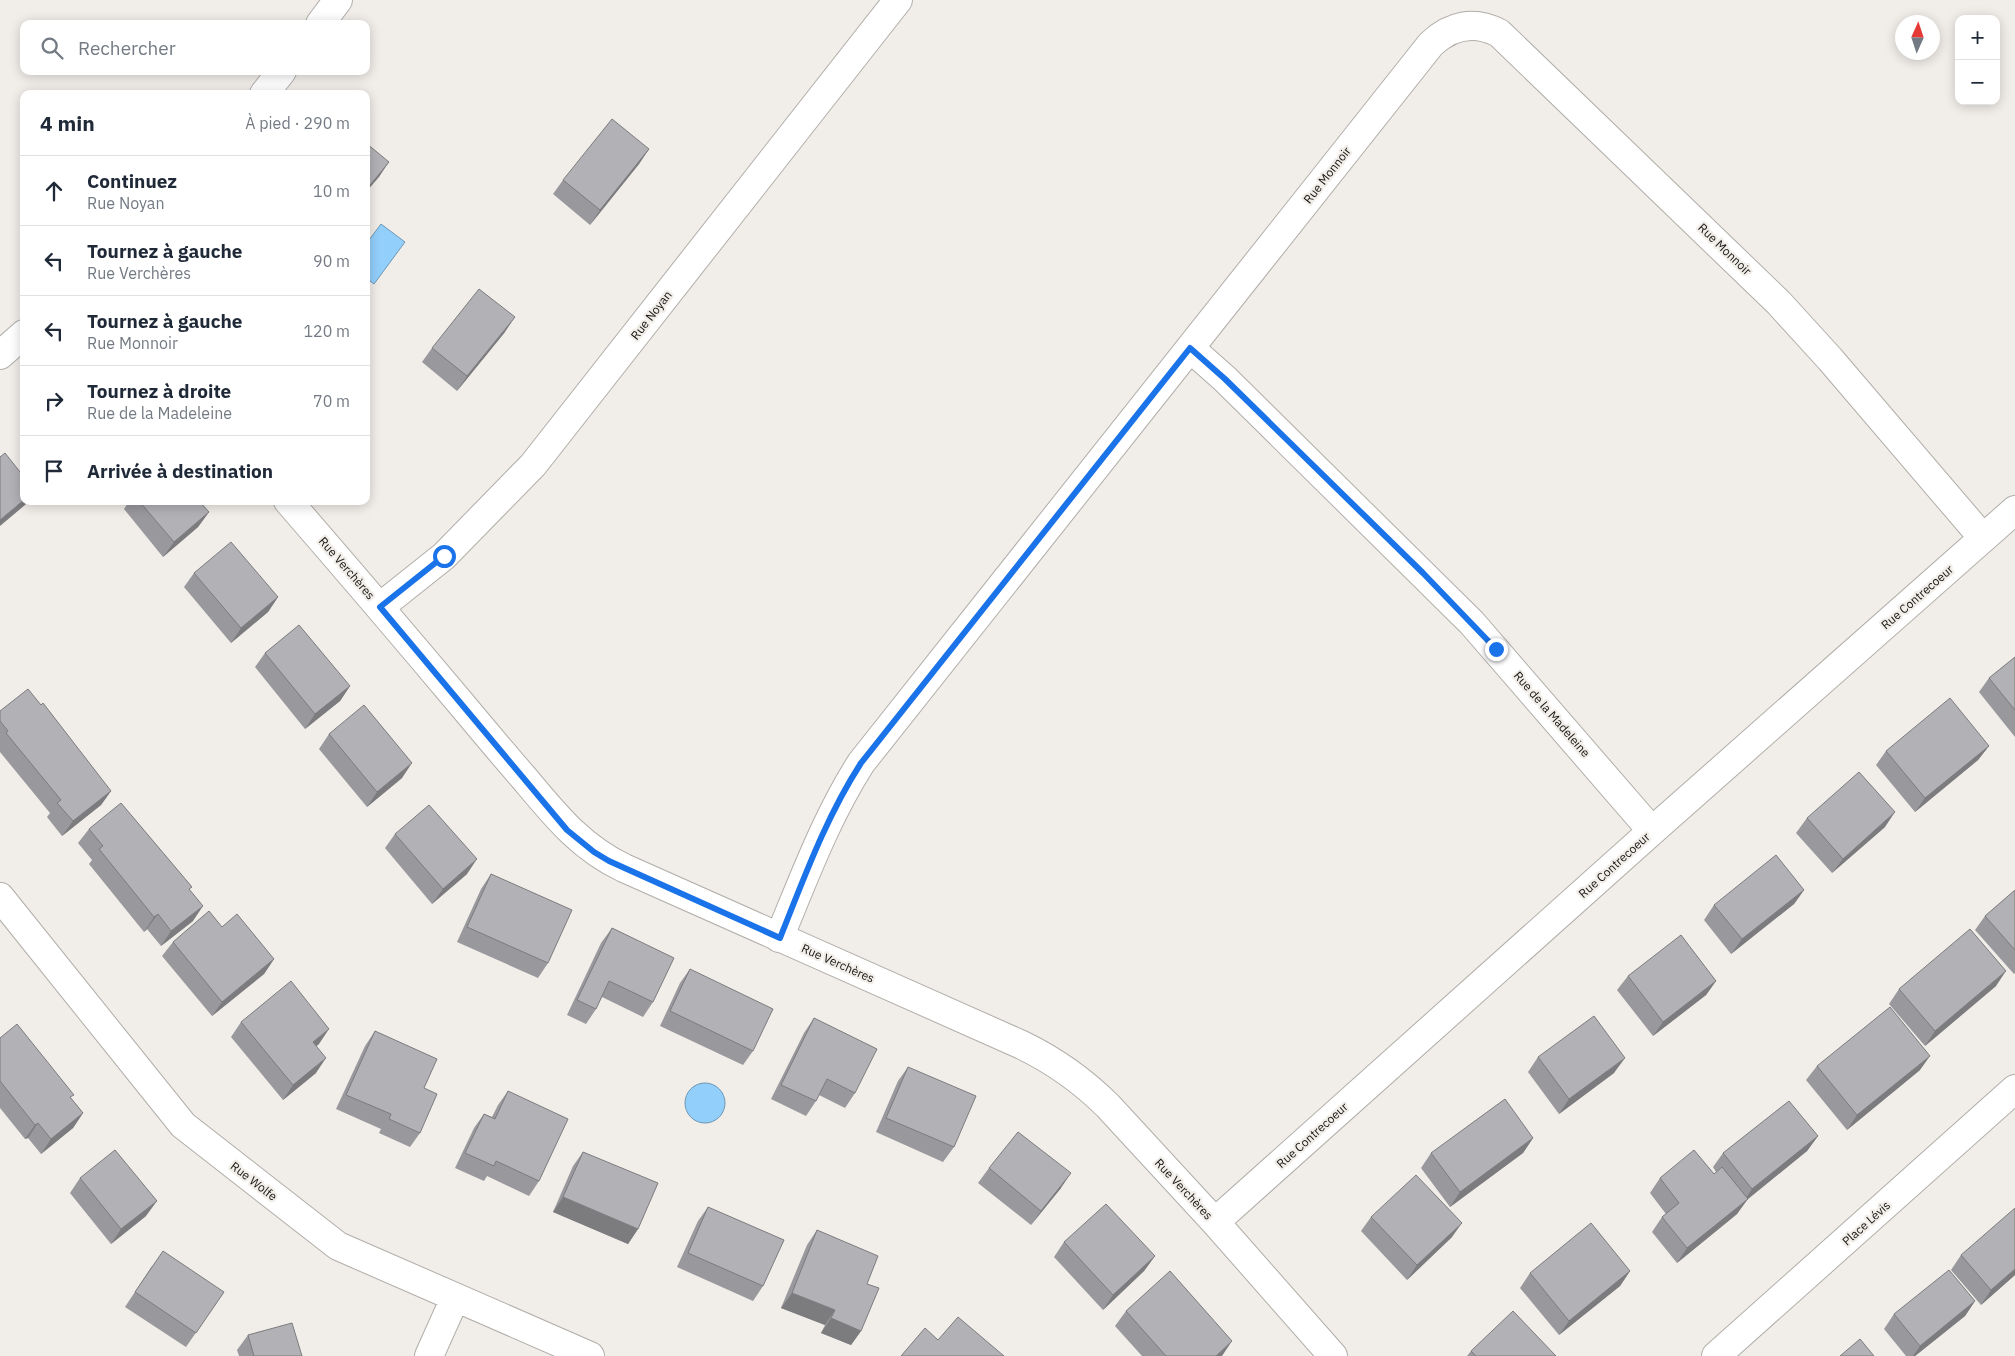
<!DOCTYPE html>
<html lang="fr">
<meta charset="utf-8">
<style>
body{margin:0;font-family:"IBM Plex Sans",sans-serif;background:#f2f2f3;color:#1f2937}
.controls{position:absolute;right:15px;top:15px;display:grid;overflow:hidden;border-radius:10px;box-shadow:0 2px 12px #0003}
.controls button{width:45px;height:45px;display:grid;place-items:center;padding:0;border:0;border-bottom:1px solid #e0e1e3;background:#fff;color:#1f2937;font:25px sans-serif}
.compass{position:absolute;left:1895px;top:15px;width:45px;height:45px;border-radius:50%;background:#fff;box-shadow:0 2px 12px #0003;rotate:3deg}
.stop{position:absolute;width:15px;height:15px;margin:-11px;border:4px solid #1a73e8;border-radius:50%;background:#fff}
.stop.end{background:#1a73e8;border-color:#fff;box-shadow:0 1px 5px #0008}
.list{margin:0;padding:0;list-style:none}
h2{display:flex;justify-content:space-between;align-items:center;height:65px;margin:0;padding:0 20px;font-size:21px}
h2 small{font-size:16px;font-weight:400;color:#747a83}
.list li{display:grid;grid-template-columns:32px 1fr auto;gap:15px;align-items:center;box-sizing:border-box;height:70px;padding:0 20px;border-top:1px solid #e0e1e3}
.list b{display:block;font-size:19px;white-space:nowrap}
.list p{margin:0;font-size:16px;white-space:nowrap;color:#747a83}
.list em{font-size:16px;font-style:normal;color:#747a83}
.icon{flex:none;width:28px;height:28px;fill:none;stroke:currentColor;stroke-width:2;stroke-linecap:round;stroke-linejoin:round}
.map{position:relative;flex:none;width:2015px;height:1356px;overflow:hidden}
.search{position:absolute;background:#fff;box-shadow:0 2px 12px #0003;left:20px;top:20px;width:350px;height:55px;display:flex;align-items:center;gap:12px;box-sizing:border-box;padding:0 18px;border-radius:10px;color:#747a83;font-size:19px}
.panel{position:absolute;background:#fff;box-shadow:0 2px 12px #0003;left:20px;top:90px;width:350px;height:415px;border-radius:10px}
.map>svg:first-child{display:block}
</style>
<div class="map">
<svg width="2015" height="1356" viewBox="0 0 2015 1356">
<rect width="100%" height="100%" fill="#f1ede9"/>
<!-- water -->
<path fill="#93cffb" stroke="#6d97b5" d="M381 224 405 242 374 284 366 278V244Z
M685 1103a20 20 0 1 1 40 0a20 20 0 1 1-40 0Z"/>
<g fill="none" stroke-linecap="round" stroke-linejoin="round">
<defs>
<path id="minor" d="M320 24 338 0
M264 94 282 71
M1190 348 1225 379 1472 623 1652 831
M0 355 24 334
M288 501C347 569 405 637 463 706 483 730 503 754 524 778 555 815 580 847 624 868L1022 1045C1055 1061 1082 1080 1108 1106L1215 1222 1333 1356
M380 607 444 556 533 465 898 0
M0 897 183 1125 338 1246 590 1356
M779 938C804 878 826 818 861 763L1431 44C1451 25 1474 20 1499 33L1779 303 1830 359 1983 538
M1215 1222 1652 831 2015 510
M429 1356 455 1298
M1716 1356 2015 1089"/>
</defs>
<!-- minor casing -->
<use href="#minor" stroke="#b1aea9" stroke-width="30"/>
<!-- minor -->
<use href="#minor" stroke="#fff" stroke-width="28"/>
</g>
<!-- wall -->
<path fill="#98989d" d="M649 149 639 164 590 225 553 194 563 180Z
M505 332 457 391 422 362 432 348Z
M129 501H199L209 512 198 527 163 557 124 509Z
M194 573 278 597 268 612 231 643 184 587Z
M265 653 350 686 340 701 305 729 255 667Z
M2015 657V737L1979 692 1989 678Z
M0 711 111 791 101 805 62 836 47 817 50 813 0 752Z
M329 734 402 778 367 807 319 749Z
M1989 746 1978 760 1915 812 1876 765 1886 751Z
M1807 818 1885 827 1832 873 1796 833Z
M89 829 190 890 193 921 161 946 147 929 144 932 89 864 92 860 78 843Z
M395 834 467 874 432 904 385 848Z
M491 874 548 963 538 978 457 942 481 889Z
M1804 890 1794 904 1731 954 1704 920 1714 905Z
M2015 890V973L2014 974 1975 930 1985 916Z
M222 927 274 959 264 974 212 1016 162 956 173 942Z
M612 928 653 1002 643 1017 602 997 596 1009 586 1024 567 1015 601 943Z
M690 969 753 1051 743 1065 660 1026 680 983Z
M1628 976 1716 981 1706 995 1653 1036 1617 990Z
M1996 986 1925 1046 1889 1004 1899 989Z
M814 1018 855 1093 845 1108 819 1095 816 1101 806 1116 771 1099 804 1033Z
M241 1022 319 1044 316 1046V1073L283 1100 231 1037Z
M375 1031 424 1088 420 1133 410 1147 379 1133 381 1129 336 1109 365 1046Z
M0 1038 71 1098 83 1113 73 1128 41 1154 28 1138 25 1139 0 1108Z
M1538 1057 1614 1073 1559 1114 1528 1072Z
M1817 1066 1920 1070 1847 1130 1806 1080Z
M908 1067 954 1147 943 1162 876 1132 898 1081Z
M508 1091 539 1181 529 1196 487 1176 484 1181 455 1168 474 1128 484 1114 492 1117 498 1105Z
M1818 1136 1807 1151 1747 1199 1737 1214 1677 1263 1652 1232 1662 1217 1666 1214 1650 1193 1660 1178 1714 1174 1716 1172 1713 1167 1723 1153Z
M1533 1138 1523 1153 1450 1207 1421 1168 1431 1153Z
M583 1152 638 1229 628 1244 553 1212 573 1166Z
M989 1168 1061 1188 1031 1225 978 1183Z
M80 1178 146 1216 111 1244 70 1193Z
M708 1207 763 1286 753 1301 677 1267 698 1221Z
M1371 1217 1452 1237 1407 1280 1361 1231Z
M817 1230 867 1284 861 1331 851 1345 821 1333 825 1325 781 1308 807 1245Z
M1064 1242 1155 1256 1144 1271 1103 1310 1054 1257Z
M1961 1255 2015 1275 1981 1305 1951 1270Z
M152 1266 224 1292 186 1347 125 1307Z
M1630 1271 1620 1286 1559 1335 1520 1288 1530 1273Z
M1975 1301 1965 1316 1915 1356H1906L1884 1329 1894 1314Z
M1126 1311 1222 1356H1142L1115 1326Z
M248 1335 302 1356H239L237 1350Z
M1471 1351 1556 1356H1467Z"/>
<!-- shaded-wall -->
<path fill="#7c7c7f" d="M649 149 639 164 590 225 600 210Z
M389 162 379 177 366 192V190Z
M515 317 505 332 457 391 467 376Z
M24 500V501H28L25 505 0 526V520Z
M209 512 198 527 163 557 174 542Z
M278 597 268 612 231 643 241 628Z
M350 686 340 701 305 729 315 714Z
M1989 746 1978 760 1915 812 1925 798Z
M412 763 402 778 367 807 377 792Z
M111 791 101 805 62 836 73 821Z
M1895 812 1885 827 1832 873 1843 859Z
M477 859 467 874 432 904 443 889Z
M1804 890 1794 904 1731 954 1742 939Z
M203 906 193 921 161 946 171 931Z
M158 914 147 929 144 932 154 917Z
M274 959 264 974 212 1016 222 1002Z
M2006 971 1996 986 1925 1046 1935 1031Z
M1716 981 1706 995 1653 1036 1663 1022Z
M329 1029 319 1044 303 1057 313 1042Z
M1930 1056 1920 1070 1847 1130 1857 1115Z
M326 1058 316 1073 283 1100 293 1085Z
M1625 1058 1614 1073 1559 1114 1569 1099Z
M83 1113 73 1128 41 1154 51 1139Z
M38 1123 28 1138 25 1139 35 1125Z
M1818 1136 1807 1151 1742 1204 1752 1189Z
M1533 1138 1523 1153 1450 1207 1460 1192Z
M1071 1173 1061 1188 1031 1225 1041 1211Z
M563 1197 638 1229 628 1244 553 1212Z
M1748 1199 1737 1214 1677 1263 1687 1248Z
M157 1201 146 1216 111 1244 121 1229Z
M1462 1223 1452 1237 1407 1280 1417 1265Z
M1155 1256 1144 1271 1103 1310 1113 1295Z
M2015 1269V1275L1981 1305 1991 1290Z
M1630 1271 1620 1286 1559 1335 1569 1321Z
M792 1293 835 1310 825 1325 781 1308Z
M1975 1301 1965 1316 1915 1356H1913L1920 1346Z
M831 1318 861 1331 851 1345 821 1333Z
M1232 1341 1222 1356H1216Z"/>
<!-- building -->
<path fill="#b1b1b6" stroke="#7c7c7f" d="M612 119 649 149 600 210 563 180Z
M366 143 389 162 366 190Z
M479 289 515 317 467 376 432 348Z
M5 453 24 477V500L0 520V457Z
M139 501H199L209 512 174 542Z
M231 542 278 597 241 628 194 573Z
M299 625 350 686 315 714 265 653Z
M2015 657V710L1989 678Z
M28 689 41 705 43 703 111 791 73 821 57 803 61 800 6 733 8 731 0 721V711Z
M1950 698 1989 746 1925 798 1886 751Z
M364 705 412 763 377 792 329 734Z
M1859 772 1895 812 1843 859 1807 818Z
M121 803 192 887 189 889 203 906 171 931 158 914 154 917 99 849 103 846 89 829Z
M429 805 477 859 443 889 395 834Z
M1776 855 1804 890 1742 939 1714 905Z
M491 874 572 910 548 963 467 927Z
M2015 890V950L1985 916Z
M209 911 222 927 237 914 274 959 222 1002 173 942Z
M612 928 674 958 653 1002 609 981 596 1009 577 1000Z
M1970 929 2006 971 1935 1031 1899 989Z
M1681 935 1716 981 1663 1022 1628 976Z
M690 969 773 1009 753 1051 670 1011Z
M291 981 329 1029 313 1042 326 1058 293 1085 241 1022Z
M1890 1007 1930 1056 1857 1115 1817 1066Z
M1594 1016 1625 1058 1569 1099 1538 1057Z
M814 1018 877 1049 855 1093 827 1079 816 1101 781 1085Z
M17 1024 74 1095 70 1097 83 1113 51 1139 38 1123 35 1125 0 1081V1038Z
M375 1031 437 1059 424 1088 437 1094 420 1133 389 1119 391 1114 346 1095Z
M908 1067 976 1096 954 1147 886 1118Z
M508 1091 568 1119 539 1181 496 1161 494 1166 465 1153 484 1114 495 1119Z
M1505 1099 1533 1138 1460 1192 1431 1153Z
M1789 1101 1818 1136 1752 1189 1723 1153Z
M1018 1132 1071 1173 1041 1211 989 1168Z
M115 1150 157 1201 121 1229 80 1178Z
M1694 1150 1714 1174 1722 1167 1748 1199 1687 1248 1662 1217 1679 1203 1660 1178Z
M583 1152 658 1183 638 1229 563 1197Z
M1416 1175 1462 1223 1417 1265 1371 1217Z
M1106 1204 1155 1256 1113 1295 1064 1242Z
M708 1207 784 1240 763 1286 688 1253Z
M2015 1208V1269L1991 1290 1961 1255Z
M1591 1223 1630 1271 1569 1321 1530 1273Z
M817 1230 878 1256 867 1284 879 1288 861 1331 831 1318 835 1310 792 1293Z
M163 1251 224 1292 196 1333 135 1292Z
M1949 1270 1975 1301 1920 1346 1894 1314Z
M1170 1271 1232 1341 1216 1356H1166L1126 1311Z
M1513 1311 1556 1356H1476L1471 1351Z
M958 1317 1004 1356H901L925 1328 938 1340Z
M292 1323 302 1356H254L248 1335Z
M1860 1339 1874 1356H1840Z"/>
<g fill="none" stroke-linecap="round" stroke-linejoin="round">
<!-- route -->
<path stroke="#1a73e8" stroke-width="6" d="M444 556 380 607 567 830 594 852 609 861 780 938C804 878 826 817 861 763L1190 348 1225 379 1423 573 1496 649"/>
</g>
<g text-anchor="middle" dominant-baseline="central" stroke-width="4.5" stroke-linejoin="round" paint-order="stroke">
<!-- street labels -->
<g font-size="12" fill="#151412" stroke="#f1ede9">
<text transform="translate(1327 175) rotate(-52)">Rue Monnoir</text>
<text transform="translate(1725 249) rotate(44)">Rue Monnoir</text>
<text transform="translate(651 315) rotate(-52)">Rue Noyan</text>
<text transform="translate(347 568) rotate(49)">Rue Verchères</text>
<text transform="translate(1917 597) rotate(-41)">Rue Contrecoeur</text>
<text transform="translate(1552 714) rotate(49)">Rue de la Madeleine</text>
<text transform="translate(1614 865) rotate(-42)">Rue Contrecoeur</text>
<text transform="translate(838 963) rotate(24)">Rue Verchères</text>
<text transform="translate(1312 1135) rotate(-42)">Rue Contrecoeur</text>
<text transform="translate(254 1181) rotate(38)">Rue Wolfe</text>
<text transform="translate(1184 1189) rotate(47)">Rue Verchères</text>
<text transform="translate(1866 1223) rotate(-42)">Place Lévis</text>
</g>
</g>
</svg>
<div class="controls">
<button>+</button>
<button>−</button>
</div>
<svg class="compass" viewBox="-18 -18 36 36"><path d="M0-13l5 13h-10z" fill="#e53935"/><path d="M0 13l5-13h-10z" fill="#747a83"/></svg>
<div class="stop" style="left:444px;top:556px"></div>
<div class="stop end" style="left:1496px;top:649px"></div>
<div class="search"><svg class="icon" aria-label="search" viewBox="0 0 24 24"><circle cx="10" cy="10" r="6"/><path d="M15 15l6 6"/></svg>Rechercher</div>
<section class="panel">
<h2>4 min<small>À pied · 290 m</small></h2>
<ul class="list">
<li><svg class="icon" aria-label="ahead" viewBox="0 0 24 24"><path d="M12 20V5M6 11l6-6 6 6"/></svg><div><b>Continuez</b><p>Rue Noyan</p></div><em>10 m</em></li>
<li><svg class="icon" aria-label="left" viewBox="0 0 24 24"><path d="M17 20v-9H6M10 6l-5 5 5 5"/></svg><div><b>Tournez à gauche</b><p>Rue Verchères</p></div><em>90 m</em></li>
<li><svg class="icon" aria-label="left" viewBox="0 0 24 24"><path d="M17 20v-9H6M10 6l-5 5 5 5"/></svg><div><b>Tournez à gauche</b><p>Rue Monnoir</p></div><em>120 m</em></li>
<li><svg class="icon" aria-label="right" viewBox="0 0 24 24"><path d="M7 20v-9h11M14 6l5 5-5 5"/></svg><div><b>Tournez à droite</b><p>Rue de la Madeleine</p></div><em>70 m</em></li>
<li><svg class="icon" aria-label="arrive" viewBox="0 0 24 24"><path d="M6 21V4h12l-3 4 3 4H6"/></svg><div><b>Arrivée à destination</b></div></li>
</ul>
</section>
</div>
